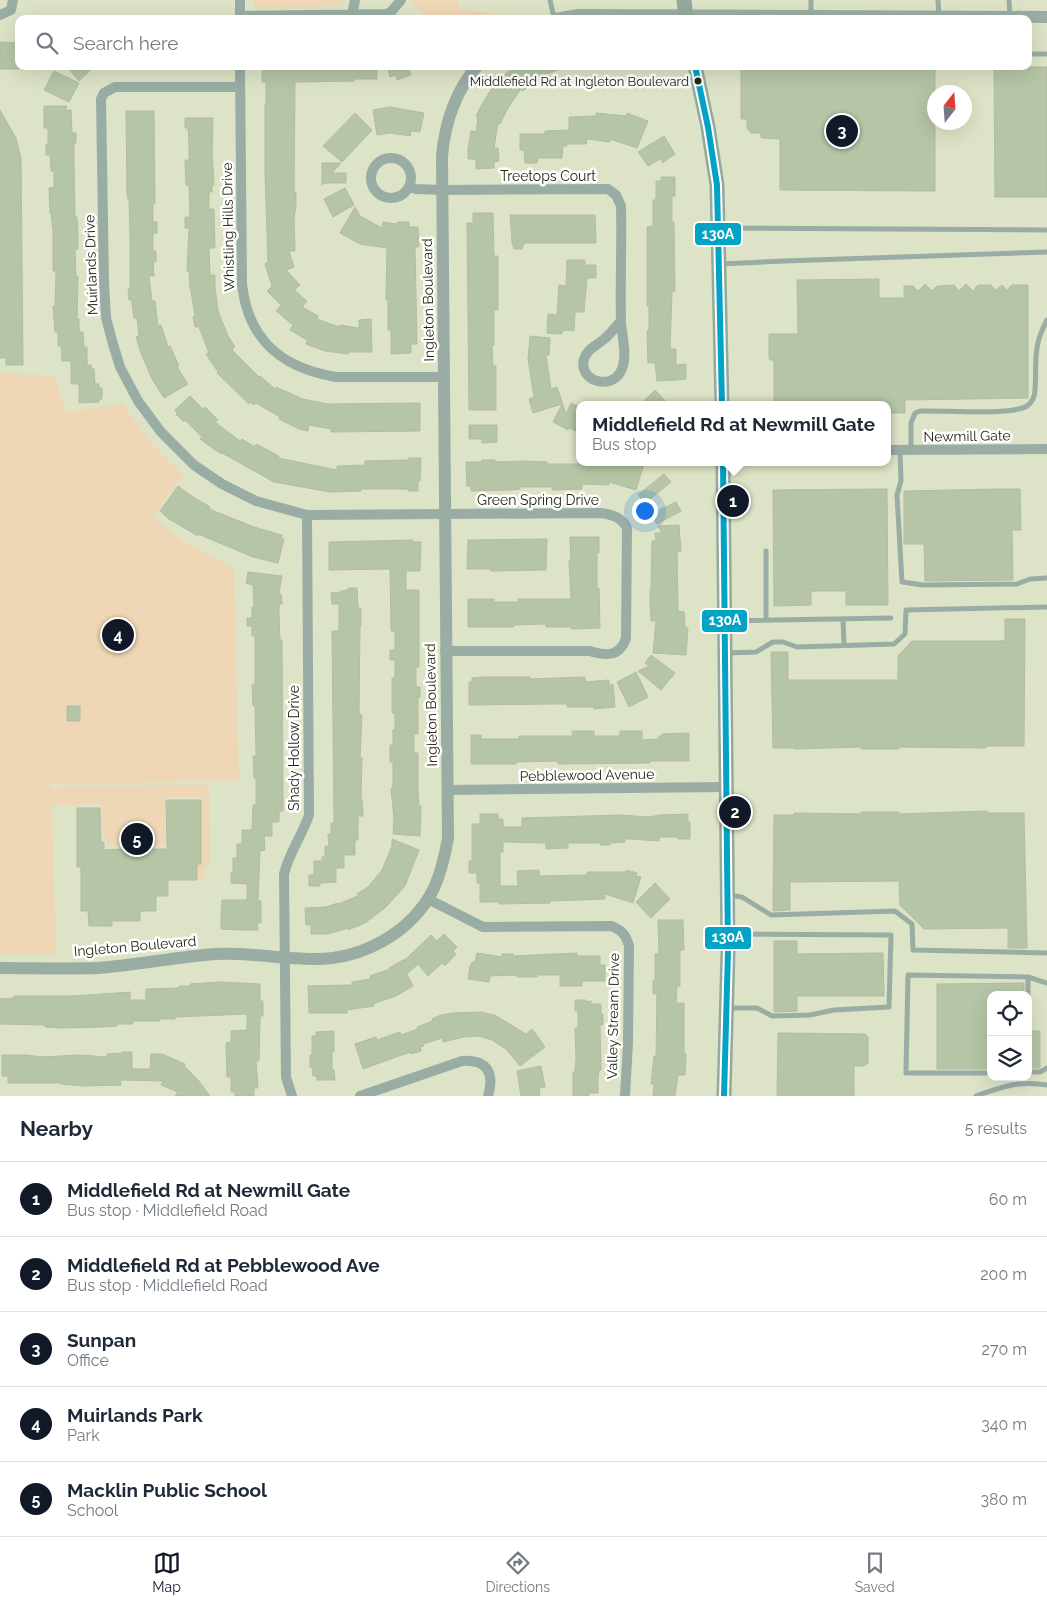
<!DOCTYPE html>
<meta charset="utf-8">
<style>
body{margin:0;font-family:Raleway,sans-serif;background:#f6f6f7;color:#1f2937}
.controls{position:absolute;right:15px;bottom:15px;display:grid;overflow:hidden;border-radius:10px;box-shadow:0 5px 20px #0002}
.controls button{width:45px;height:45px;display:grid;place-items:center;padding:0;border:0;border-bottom:1px solid #e0e1e3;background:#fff;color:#1f2937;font:25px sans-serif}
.compass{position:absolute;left:927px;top:85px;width:45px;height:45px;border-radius:50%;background:#fff;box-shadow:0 5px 20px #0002;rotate:17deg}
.you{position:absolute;left:644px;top:510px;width:18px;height:18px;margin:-12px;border:4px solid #fff;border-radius:50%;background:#1a73e8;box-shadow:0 0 0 8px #1a73e833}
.badge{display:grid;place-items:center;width:32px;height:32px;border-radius:50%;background:#111827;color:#fff;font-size:16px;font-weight:700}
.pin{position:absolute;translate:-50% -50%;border:2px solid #fff;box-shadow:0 1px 5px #0006}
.popup{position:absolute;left:576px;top:401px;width:315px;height:65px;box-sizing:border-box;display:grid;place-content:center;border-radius:10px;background:#fff;filter:drop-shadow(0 1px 4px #0005);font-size:16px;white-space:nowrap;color:#747a83}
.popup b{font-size:19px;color:#1f2937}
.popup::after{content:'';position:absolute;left:50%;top:100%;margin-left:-10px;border:10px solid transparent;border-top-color:#fff}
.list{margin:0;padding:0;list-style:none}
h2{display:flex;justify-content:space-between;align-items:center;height:65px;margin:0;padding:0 20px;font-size:21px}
h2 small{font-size:16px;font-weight:400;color:#747a83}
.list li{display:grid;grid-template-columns:32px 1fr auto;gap:15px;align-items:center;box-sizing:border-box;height:75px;padding:0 20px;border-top:1px solid #e0e1e3}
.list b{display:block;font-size:19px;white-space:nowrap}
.list p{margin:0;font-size:16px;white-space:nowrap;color:#747a83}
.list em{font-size:16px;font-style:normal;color:#747a83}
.icon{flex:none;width:28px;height:28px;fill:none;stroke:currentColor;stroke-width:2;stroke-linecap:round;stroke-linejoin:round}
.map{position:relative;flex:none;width:1047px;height:1096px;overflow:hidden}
.search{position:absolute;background:#fff;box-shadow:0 5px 20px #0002;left:15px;right:15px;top:15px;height:55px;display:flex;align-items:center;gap:12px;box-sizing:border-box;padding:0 18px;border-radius:10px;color:#747a83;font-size:19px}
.sheet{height:440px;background:#fff}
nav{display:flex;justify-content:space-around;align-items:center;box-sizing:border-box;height:70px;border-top:1px solid #e0e1e3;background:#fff;font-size:14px;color:#747a83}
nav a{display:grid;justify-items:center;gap:2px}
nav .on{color:#111827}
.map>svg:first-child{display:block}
</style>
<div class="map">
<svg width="1047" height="1096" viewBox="0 0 1047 1096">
<rect width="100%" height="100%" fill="#dde3c6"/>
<!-- green -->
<path fill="#efd6b4" d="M254 0H346L343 4 322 8H255Z
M409 0H458L459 9 516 17 512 19H428Z
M0 374 54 375 66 412 123 404 151 443 184 475 152 517 184 541 234 569 239 781 52 784V789L60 786 209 785 210 863 205 868V879H196V854L201 853V797H165V845H107V838H103L102 804 52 805 56 954H0Z"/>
<!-- building -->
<path fill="#b5c5a5" stroke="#b3bba6" d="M0 42 19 43V69H0Z
M66 66H95L79 81Z
M262 66H377V79H354V81L295 82 294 192H296V205L294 219 295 251H289L294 267 286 270 300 285 294 290 307 301 302 307 318 316 317 319 339 327 340 325 359 328V320L371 319 372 352H349L348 354 325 351 306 344 307 340 290 330 293 325 276 311 281 305 267 291 272 286 265 264 268 262 265 173V104H266V82H262Z
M387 66H408L411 75 397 80 396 75 390 77Z
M514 66 567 67 537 77 523 91 521 89 508 108 500 124 498 123 494 148H498L499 161 494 162V168L476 169V159H468V149L471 131 476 132 478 117 476 116 482 104 494 85Z
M741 66H935V191L780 190V139L761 138V133H751L747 128V119H741Z
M994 67H1047V197H995Z
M54 71 79 83 69 102 44 90Z
M44 106H67L65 110H71L72 133H76V143H74V164L75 217H77L78 237V249H75L76 277 78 276 77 320 79 319V332H83L84 347H87V365H91L92 369H94L95 384H99V388H102V399H99V402L79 403V384H71V361H62L61 346H58V332H55L53 306H55L56 271H53V230L51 213H50L49 188 54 187V171H51L50 155H46V144H48V128H44Z
M390 107 424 113 420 132 411 131 410 136 390 133 377 135 373 110Z
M0 110 16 138 21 158 23 365H6V358H0Z
M126 111H154L155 204H153V222H157V233H153V251H156V262H153L154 276H149L152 301H155L158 326 161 325 168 347 170 346 179 366 177 367 188 384 164 398 152 379 141 353 136 337 139 336 137 318H134L132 303V300H129L128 289H130V233L129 200H128L127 193Z
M355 113 372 130 342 162 323 146Z
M596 113 626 116 627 113 648 121 637 148 610 139V142L587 139 586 144H566L567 146H563L562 158H538L537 163H525L524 150H520V134H545V131L569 130V117L596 116Z
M185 118H213L212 152 214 185H212V192H209V209H214L215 248H209L210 275H215V287L218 311 228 336 235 347 232 350 259 377 260 376 275 389 276 387 303 399 328 404 420 403V431L331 432V429L309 425 308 431 299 429 279 419 280 417 256 403 254 405 250 402 249 404 217 373 218 372 206 354 209 353 199 327H195L193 317 195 316 191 291 190 289 189 271H187L189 228H185V217H190L189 185H186L185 160H189V142L188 128H185Z
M664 136 675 154 662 163V158L648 166 638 152Z
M322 163H341L332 173H346V183H324L322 185Z
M661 177H675V196H672V222H674L675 291H672L670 349H676V365L686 364V379L675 380 657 381 655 363H648L647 331H649V306H647V227L653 226V200H656V181H661Z
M345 188 354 205 333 217 324 199Z
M355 207 360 216 382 228 383 222 397 224V222H409V227H418L419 247H415L417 344H411V353L391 354V330H388V300H386L387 248 360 244 340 233Z
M473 213H493L494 256H498V310H494V345H492L493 366H496V410H469L467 223H473Z
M510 215H595L596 243H524L522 249H514L512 242Z
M567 260H585V265H596V278H587L584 312H575L574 331 564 330 561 334 547 333 548 314 557 315 559 285 566 286Z
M879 279V298H904V286H913L918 291 925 284 932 291 937 286 954 285 959 291 966 284 973 291 978 285H991L996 290 1002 285 1007 290 1012 285H1028V398L905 400V413H887V405L774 404V360H770L769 358V334H798L797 280Z
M530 336 550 338 549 355H546L551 389 557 387 566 414 571 403 579 407V432L569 428 568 430 553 422 562 404 533 413 529 399 534 397 528 359Z
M655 390 669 405H640Z
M190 396 203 409 205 407 218 420 215 422 240 441 242 439 255 447 256 444 279 456 278 458 337 470V466L365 465V461L409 460V458H421L420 481H418V491H408V489H361V491L330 492 274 482 222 453 221 454 200 439 202 437 185 420 184 422 176 414 177 413 175 410Z
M469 425H497V442L482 443V439H469Z
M482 460H495V462L524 461 547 462V464H592V462L644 464 636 490 609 482V485L582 484V489L552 490V487H520V489L510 490 471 491V486H467L466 462H482Z
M664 474 671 482 645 503 638 495Z
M178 486 193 497 210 507 209 509 254 527 282 535 281 538 284 539 278 563 253 557 198 534V536L169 519 160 511Z
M887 489 888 605H846V591H811V605L774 606 773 490Z
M1000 489H1020L1021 530H1012L1013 580 925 581 924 544H904V491Z
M676 502 681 511 657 524 651 514Z
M679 525 681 551 677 552 678 611 684 612 685 627 688 628 686 655 653 653 656 621H651L650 602V591H651L652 541H656L655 533H662L658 526Z
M570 537H599V553H597V588H599L600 628 571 629V627H546V624L514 625V627H468V599H494V602H518V599H571L569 560H571Z
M547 539 546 570 491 571V569H467L468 540Z
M413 540V542H421L420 571H406V590H419V667H416V687H420V697H418V734H414V753H418V787L419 806H421L420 836 393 834 394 819 391 788H393V762H390V745H393V730H395V713H392V678H395V660H390V650H395V631H391L390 569 329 570V542Z
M248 572 282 576 279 594H281L282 604H279V613L280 640H282L283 803V811H279V822H272V836H264L265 850 260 851 258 901H261V923H257L258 930H240L221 929V916L222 900H247V884L231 883V872H233V858H237V844H242V830H252L253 805H256V778H254L253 756H256L255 706H253L252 685H255V636H252V626H247V618H252V607H254L253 585 246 583Z
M348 588H357L358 608H361V626H360L359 710 360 715H362L360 758H362L361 799H362L363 816H358V840H355V855H344V868H336V882L320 883V886H309V875H314V861H322V857H325V846H329L328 834H331V823H334L332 631H339V604H332L331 593 341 592V591L348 590Z
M1005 619H1025L1024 746H987L986 748 899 747V749H861V747L794 749V748H773L771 652H788V680H898V656L912 641H1005Z
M651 655 675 673 661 690 638 671 649 666 645 663Z
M636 672 648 697 629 707 617 682Z
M482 677H530V679L585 677V682L609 680V686L613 684 615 707 594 709V707H567V704H553L469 705V682H472V678Z
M67 706H80V721H67Z
M572 731H594V736H620V731H642V740L659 739V736H662V734L689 733V761H650V763L558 764 557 761 516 762V764H471V735H481V739H519V736H573Z
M166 800H201V864H197V880H168V896H156V911H140V921H112V926H89L88 911H81V867H77V808H100L101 842H104V850L125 849V845H139V849H167Z
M987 811V813H1024L1027 948H1008V928L924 929 900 905 899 881 790 882V910L773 911 774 815H795L794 813 861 814V812H899V814Z
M480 814H498V819H503V827H522V818L620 815 649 817 660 815 688 814V823L690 822V839H678V837H659V841L630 839H625V842L610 843V845H600V843H568V848L546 849V843L503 842V852H500V886H518L517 871 539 870V876L587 875V872H626V870L637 873 636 876 641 877 633 903 605 894V899L550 901V903L499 904V902H480V883H477V873H469V861H472V824H480Z
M392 839 419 850 405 886 386 907 365 923 348 930V928L328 934H311V925H306L305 908 326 907 338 903V904L358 896 357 894 368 887 382 870 392 846Z
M655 883 670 899 651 918 636 902Z
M658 920H683L684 950H680V986H677L676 1003H684V1053L686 1054 685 1075H678L675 1096H653L654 1084H651L654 1056H656L657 994H653V980H655V954L659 953Z
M444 934 457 947 453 951 456 954 446 965H444L442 963 428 976 418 964 407 974 413 986 396 996 373 1004 374 1006 347 1010V1013H309L308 986 352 985V982L371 979 370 976 390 969 389 968 407 958 431 935 437 941Z
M774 941H797V954L883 953 884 996H797V1011L774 1012Z
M477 953 502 957V954H513V956L577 953V956H600V965H605V981H582V986H560V975H537V977H517V975L490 976 489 982 468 979 470 966H471L472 962H475Z
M219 982 260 984V1001H263V1016H260L259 1061H256L258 1088H254V1096H235V1092H231V1077H227L226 1043 231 1042V1031L247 1030V1014L175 1017V1019H160V1021H133V1024H117V1026L103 1027 61 1028 45 1027V1025L0 1024V999L13 998 14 996H74L130 992V1000H146V989L179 988V986H190V984Z
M1024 983V995H991V1069H937V984Z
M575 1000H586V1002L591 1001V1004H601V1014H603V1025H600L601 1070H599L598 1079V1093H589V1096H573V1072H575L576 1058 575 1028H578V1011H575Z
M481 1012 493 1015V1014L526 1034 532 1029 545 1047 520 1066 506 1049 492 1040 479 1036 464 1037 443 1042 442 1038 423 1044 424 1046 420 1047 421 1051 411 1054 410 1052 363 1069 355 1044 376 1037 377 1040 400 1032 401 1035 418 1029 417 1027 433 1021 432 1019 441 1015 453 1013Z
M334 1031V1051L332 1052V1070H334L335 1080H317V1076H313L312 1067H310V1055H312V1036H316V1032Z
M1028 1031H1040V1067L1039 1068H1028Z
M778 1033 865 1034 868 1037V1063L864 1066H854V1096H777Z
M122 1052H132V1069H150L151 1054H162L185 1064 184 1066 198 1080 210 1096H175L178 1092 161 1085 163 1081 120 1080 121 1085 84 1086 61 1084V1083H8V1076H2V1055H26L42 1057 80 1055 107 1057V1054L122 1053Z
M541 1066 545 1087 539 1088 540 1096H521L517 1071Z"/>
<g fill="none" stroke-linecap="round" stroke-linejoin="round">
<!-- service -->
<path stroke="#9aada4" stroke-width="5" d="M550 0 554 18
M811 0V14
M938 0 939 16
M1009 0 1010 16
M1028 54H1047
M719 228 1047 230
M720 264 784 261 1047 252
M900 450 901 481 897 495 902 582 923 585 1017 584 1030 579 1047 578
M911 450V423L915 413 920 411C943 410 1010 416 1027 406 1032 403 1035 396 1035 390 1037 361 1032 348 1047 320
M766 551V620
M843 619 844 645
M727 621 891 618
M726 653 756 652 773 642H783L797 647 894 644 905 634 906 610 1047 607
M728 895 742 897 771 915 895 911 912 924 913 950 1047 953
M1028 977V995
M727 1008H757L772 1016 810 1015 834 1010 889 1007 891 935 731 934
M1028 1072H1040L1047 1068
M991 1073H906L908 975 1028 977 1047 983
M976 1096C1001 1087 1020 1080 1047 1085"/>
<!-- minor -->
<path stroke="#9aada4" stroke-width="10" d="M240 0V19
M0 15 11 10 13 0
M352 15 355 0
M240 16 386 14 391 12 401 0
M240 66 242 284C248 340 281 368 336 377H444
M240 87H115L104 93 101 99 104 283 106 318 113 344 120 367 138 401 161 432 194 465 222 484 256 501 307 515 600 513C611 514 622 517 627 528L626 638C620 657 606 656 590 651H445
M371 178a20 20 0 1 1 40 0a20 20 0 1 1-40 0Z
M409 187 416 189 442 190 608 189 616 195 621 206C622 245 620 283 621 322 622 337 628 357 621 371 611 391 578 381 584 359 587 349 596 346 603 340 610 335 615 327 621 321
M887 450 1047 449
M447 790 726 787
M428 899 483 927 611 926C622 930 626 935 629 946L628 1043 625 1096
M292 1096 286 1077 284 874C289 853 302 836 309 815L307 515
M360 1096 462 1061C487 1059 495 1073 488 1096"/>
<!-- tertiary -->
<path stroke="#9aada4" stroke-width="12" d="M555 19 579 15 1047 17
M0 968C33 968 66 969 98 968 137 965 176 957 215 954 247 952 280 959 313 959 361 960 412 933 434 888 441 873 445 855 448 838L442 156C445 122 455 92 477 66"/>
<!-- secondary -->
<path stroke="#94a99d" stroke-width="15" d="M684 0 686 19
M695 66 708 127 717 185 722 405
M723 462 728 951 724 1096"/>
<defs>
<path id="bus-1" d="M695 66 708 127 717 185 722 405
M723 462 728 951 724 1096"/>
</defs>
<!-- bus-1 casing -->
<use href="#bus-1" stroke="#fff" stroke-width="10"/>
<!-- bus-1 -->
<use href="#bus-1" stroke="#02a3c5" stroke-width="6"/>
</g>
<!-- markers -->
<circle fill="#252814" stroke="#fff" stroke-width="2" cx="698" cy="81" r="4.5"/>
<g text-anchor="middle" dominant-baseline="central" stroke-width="5" stroke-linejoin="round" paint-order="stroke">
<!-- bus labels -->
<g font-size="13" fill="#252814" stroke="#fff" text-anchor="end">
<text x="689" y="81">Middlefield Rd at Ingleton Boulevard</text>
</g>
<!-- street labels -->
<g font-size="14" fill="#252814" stroke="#fff">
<text x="548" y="176">Treetops Court</text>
<text transform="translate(228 227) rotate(-91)">Whistling Hills Drive</text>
<text transform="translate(91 265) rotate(-92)">Muirlands Drive</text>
<text transform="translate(428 300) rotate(-91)">Ingleton Boulevard</text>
<text transform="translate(967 436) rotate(-1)">Newmill Gate</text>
<text x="538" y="500">Green Spring Drive</text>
<text transform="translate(431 705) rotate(-91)">Ingleton Boulevard</text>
<text transform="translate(294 748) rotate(-90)">Shady Hollow Drive</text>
<text transform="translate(587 775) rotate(-1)">Pebblewood Avenue</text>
<text transform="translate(135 946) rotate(-5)">Ingleton Boulevard</text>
<text transform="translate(613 1016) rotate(-89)">Valley Stream Drive</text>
</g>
</g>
<g stroke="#fff" stroke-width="2">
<rect x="694" y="222" width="48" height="24" rx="5" fill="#02a3c5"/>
<rect x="701" y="609" width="47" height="24" rx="5" fill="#02a3c5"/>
<rect x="704" y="926" width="48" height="24" rx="5" fill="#02a3c5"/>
</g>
<g font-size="14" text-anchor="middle" font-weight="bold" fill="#fff">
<text x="718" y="239">130A</text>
<text x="725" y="625">130A</text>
<text x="728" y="942">130A</text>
</g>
</svg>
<div class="controls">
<button><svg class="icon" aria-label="locate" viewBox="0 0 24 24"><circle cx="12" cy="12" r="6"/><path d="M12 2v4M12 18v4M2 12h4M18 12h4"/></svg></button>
<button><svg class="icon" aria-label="layers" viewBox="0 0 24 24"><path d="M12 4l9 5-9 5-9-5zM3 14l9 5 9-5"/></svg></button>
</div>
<svg class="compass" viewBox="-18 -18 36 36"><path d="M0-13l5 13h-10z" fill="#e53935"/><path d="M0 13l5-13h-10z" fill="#747a83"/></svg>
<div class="you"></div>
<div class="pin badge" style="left:733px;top:501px">1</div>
<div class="popup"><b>Middlefield Rd at Newmill Gate</b>Bus stop</div>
<div class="pin badge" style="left:735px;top:812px">2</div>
<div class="pin badge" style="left:842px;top:131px">3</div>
<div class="pin badge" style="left:118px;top:635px">4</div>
<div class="pin badge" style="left:137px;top:839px">5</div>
<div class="search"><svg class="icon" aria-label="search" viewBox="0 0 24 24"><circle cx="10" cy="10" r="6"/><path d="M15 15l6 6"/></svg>Search here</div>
</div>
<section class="sheet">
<h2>Nearby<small>5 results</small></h2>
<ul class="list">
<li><span class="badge">1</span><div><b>Middlefield Rd at Newmill Gate</b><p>Bus stop · Middlefield Road</p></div><em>60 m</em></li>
<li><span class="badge">2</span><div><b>Middlefield Rd at Pebblewood Ave</b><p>Bus stop · Middlefield Road</p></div><em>200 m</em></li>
<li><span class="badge">3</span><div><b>Sunpan</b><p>Office</p></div><em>270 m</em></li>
<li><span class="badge">4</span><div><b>Muirlands Park</b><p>Park</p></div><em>340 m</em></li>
<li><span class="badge">5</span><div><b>Macklin Public School</b><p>School</p></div><em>380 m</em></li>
</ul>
</section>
<nav>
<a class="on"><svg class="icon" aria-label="map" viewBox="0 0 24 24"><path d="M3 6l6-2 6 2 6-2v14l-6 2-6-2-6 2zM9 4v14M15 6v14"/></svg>Map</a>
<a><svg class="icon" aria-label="directions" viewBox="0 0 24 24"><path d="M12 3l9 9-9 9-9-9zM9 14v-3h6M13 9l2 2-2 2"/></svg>Directions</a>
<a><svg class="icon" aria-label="saved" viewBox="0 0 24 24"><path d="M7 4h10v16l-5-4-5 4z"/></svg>Saved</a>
</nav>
